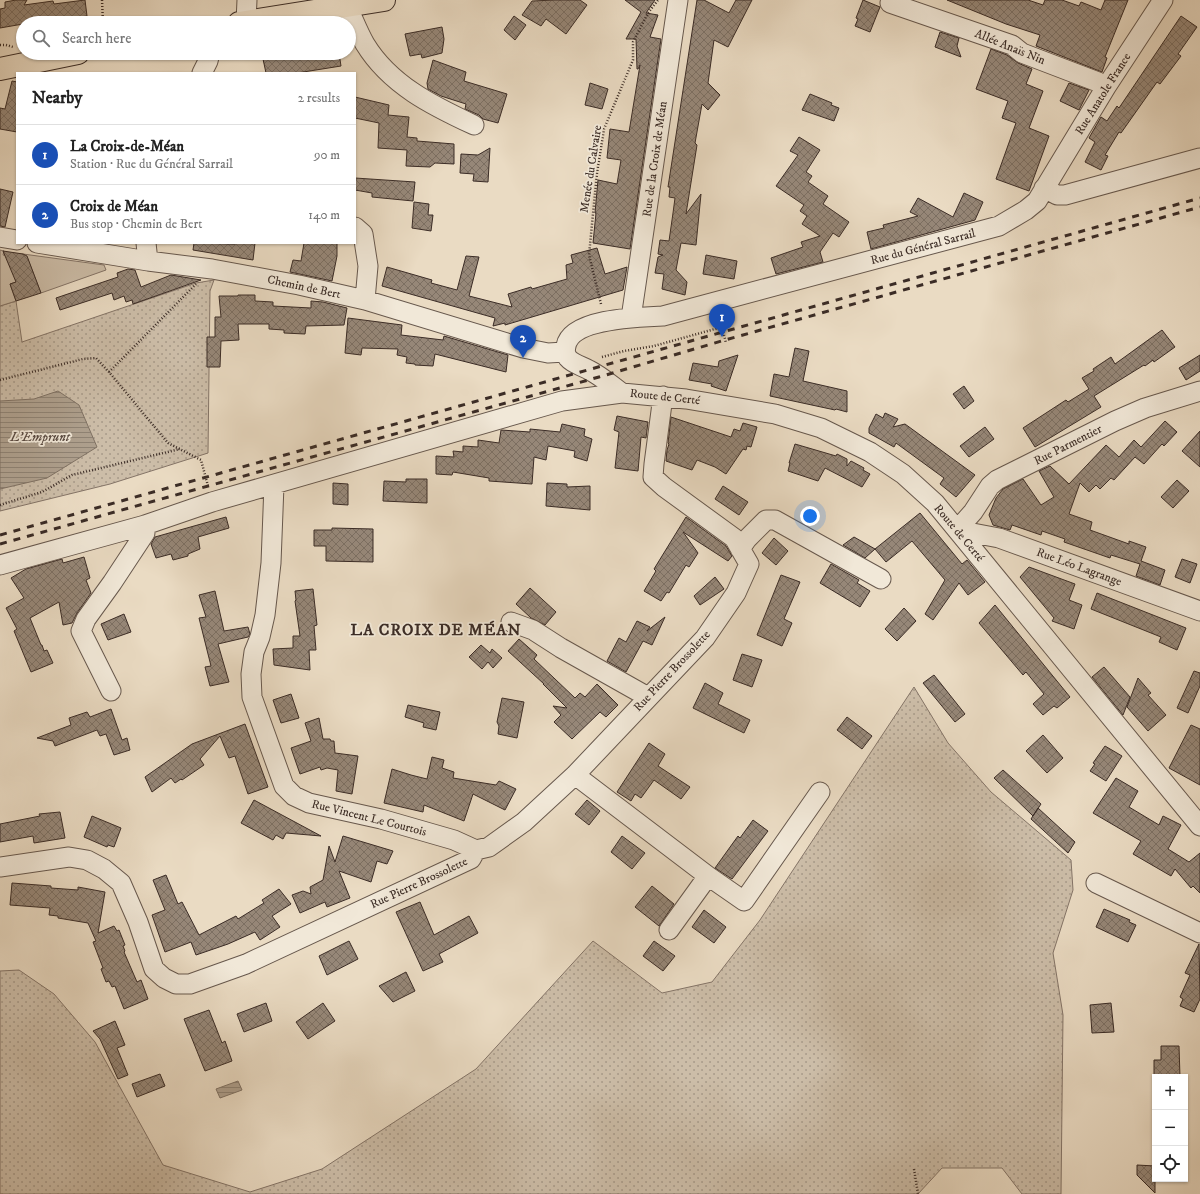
<!DOCTYPE html>
<meta charset="utf-8">
<style>
body{margin:0;font-family:"IM FELL DW Pica",serif;background:#f2f2f2;color:#222}
.controls{position:absolute;right:12px;bottom:12px;display:grid;overflow:hidden;border-radius:0px;box-shadow:0 1px 3px #0004}
.controls button{width:36px;height:36px;display:grid;place-items:center;padding:0;border:0;border-bottom:1px solid #e0e0e0;background:#fff;color:#222;font:20px sans-serif}
.you{position:absolute;left:810px;top:516px;width:14px;height:14px;margin:-10px;border:3px solid #fff;border-radius:50%;background:#1a73e8;box-shadow:0 0 0 6px #1a73e833}
.badge{display:grid;place-items:center;width:26px;height:26px;border-radius:50%;background:#7c3aed;color:#fff;font-size:13px;font-weight:700}
.pin{position:absolute;translate:-50% -33px;filter:drop-shadow(0 1px 2px #0008)}
.pin::after{content:'';position:absolute;top:21px;width:14px;height:12px;background:inherit;clip-path:polygon(0 0,100% 0,50% 100%)}
.list{margin:0;padding:0;list-style:none}
h2{display:flex;justify-content:space-between;align-items:center;height:52px;margin:0;padding:0 16px;font-size:17px}
h2 small{font-size:13px;font-weight:400;color:#767676}
.list li{display:grid;grid-template-columns:26px 1fr auto;gap:12px;align-items:center;box-sizing:border-box;height:60px;padding:0 16px;border-top:1px solid #e0e0e0}
.list b{display:block;font-size:15px;white-space:nowrap}
.list p{margin:0;font-size:13px;white-space:nowrap;color:#767676}
.list em{font-size:13px;font-style:normal;color:#767676}
.icon{flex:none;width:22px;height:22px;fill:none;stroke:currentColor;stroke-width:2;stroke-linecap:round;stroke-linejoin:round}
.map{position:relative;flex:none;width:1200px;height:1194px;overflow:hidden}
.search{position:absolute;background:#fff;box-shadow:0 1px 3px #0004;left:16px;top:16px;width:340px;height:44px;display:flex;align-items:center;gap:10px;box-sizing:border-box;padding:0 14px;border-radius:22px;color:#767676;font-size:15px}
.panel{position:absolute;background:#fff;box-shadow:0 1px 3px #0004;left:16px;top:72px;width:340px;height:172px;border-radius:0px}
.map>svg:first-child{display:block}
</style>
<div class="map">
<svg width="1200" height="1194" viewBox="0 0 1200 1194">
<defs>
<pattern id="grass-dots" width="8" height="8" patternUnits="userSpaceOnUse"><rect width="8" height="8" fill="#ccbda8"/><path d="M2 2h.1M6 6h.1" fill="none" stroke="#a79a89" stroke-width="1.8" stroke-linecap="round"/></pattern>
<pattern id="water-rules" width="6" height="5" patternUnits="userSpaceOnUse"><rect width="6" height="5" fill="#aea08e"/><path d="M0 2.5h6" fill="none" stroke="#8f8374"/></pattern>
<pattern id="building-cross-hatch" width="8" height="8" patternUnits="userSpaceOnUse"><rect width="8" height="8" fill="#968778"/><path d="M0 0l8 8M0 8l8-8" fill="none" stroke="#7c6f62"/></pattern>
</defs>
<rect width="100%" height="100%" fill="#eadbc3"/>
<filter id="stains"><feTurbulence type="fractalNoise" baseFrequency=".005" numOctaves="4"/><feColorMatrix values="0 0 0 0 .2 0 0 0 0 .09 0 0 0 0 .02 0 0 0 .5 -.17"/></filter>
<radialGradient id="worn" r=".72"><stop offset=".6" stop-color="#630" stop-opacity="0"/><stop offset="1" stop-color="#630" stop-opacity=".3"/></radialGradient>
<!-- grass -->
<path fill="url(#grass-dots)" stroke="#847467" d="M214 280 210 291 208 453 110 484 0 511V306L16 301 22 342 196 283Z
M914 687 948 743 991 792 1071 860 1073 890 1053 953 1063 1015 1061 1194H1022L1002 1168H942L918 1194H0V971L19 970 54 994 95 1042 163 1165 250 1192 322 1169 476 1069 593 941 662 993 712 982 760 920Z"/>
<!-- garden -->
<path fill="#ccbda8" stroke="#847467" d="M0 250 4 251 3 255 8 256 23 254 104 265 106 270 41 293 27 257 16 282 10 284 16 301 0 306Z"/>
<!-- water -->
<path fill="url(#water-rules)" stroke="#807264" d="M58 391 79 405 97 447 47 478 0 489V401L34 399Z
M238 1081 242 1090 220 1098 216 1089Z"/>
<!-- building -->
<path fill="url(#building-cross-hatch)" stroke="#3b2c26" d="M16 0H27L24 5 53 1 54 4 85 0 87 16 35 23H23V24L0 28V9L5 8V2Z
M555 0H580L587 5 566 34 546 19 541 26 522 15 532 1Z
M625 0H655L646 13 658 15 650 37 661 39 630 249 593 243 596 213H595L598 180 617 184 621 160 607 158 610 129 629 132 640 65 638 69H637L636 39H626L641 12Z
M697 0H704L729 13 736 0H752L728 47 714 40 708 83 720 95 708 110 702 104 695 143 697 145 686 214 701 194 696 245 681 243 676 270 687 282 685 295 662 289 664 274 655 273 658 257 663 255 658 254 660 240 669 241 673 213 675 198 669 197 670 187H668Z
M863 0 880 7 870 32 855 26 858 19 856 18Z
M947 0H1028L1043 5 1045 0H1062L1079 6 1081 2 1101 10 1105 0H1128L1105 57 1107 58 1102 72 1036 46 1040 35 1006 24Z
M514 16 526 25 515 40 504 30Z
M1181 16 1197 27 1178 54 1181 56 1160 84 1157 82 1121 133 1119 132 1105 155 1108 156 1101 170 1085 162 1095 142 1089 138 1101 117 1107 121 1117 106 1119 108Z
M442 27 444 39 442 53 422 58 421 54 410 56 405 34Z
M940 32 959 38 957 46 961 57 935 47Z
M991 49 1007 55 1018 63 1032 69 1026 84 1043 91 1029 128 1049 136 1029 191 996 179 1016 123 1002 118 1008 101 976 89Z
M293 53H339L341 66 297 73H266L263 59Z
M433 60 466 72 464 81 507 94 498 123 483 119 479 115 465 109 466 104 441 96 428 89 427 83Z
M12 81 17 82V132L0 129V108L5 109Z
M590 83 608 89 602 109 585 105Z
M1069 83 1089 90 1079 110 1060 101Z
M810 94 832 103 831 105 839 108 834 121 802 110Z
M355 97 389 105 388 115 409 117 407 137 417 138V141L454 144V164L435 163 430 167 406 166 407 150 378 148 379 123 355 118Z
M799 137 820 150 806 172 812 176 808 182 828 196 823 204 849 222 839 237 833 233 820 252 823 262 776 274 771 258 803 247 801 242 820 236 802 224 807 216 800 211 804 205 776 186 798 155 790 151Z
M490 148 488 182 473 181 474 174 460 173 461 154 478 155Z
M355 178 415 182 413 201 372 197V193L355 190Z
M0 189 13 192 5 227 0 226Z
M964 193 983 202 975 220 871 249 867 232 884 228 883 225 918 216 910 212 918 198 953 217Z
M414 202 429 204 428 215H433L431 231 412 228Z
M194 243 235 244 236 243H255L253 260 193 250Z
M304 243H337V256L332 281 290 272 293 260 301 261Z
M597 248 605 274 627 267 623 290 505 325V323L493 326 495 318 382 286 387 267 432 280 431 283 457 290 466 256 479 257 469 296 512 307 508 294 531 287 532 289 567 279 566 265 573 263 571 255Z
M3 251 23 254 27 256 41 293 16 301 10 284 16 282Z
M706 255 737 261 734 279 703 274Z
M128 269 135 270 141 287 171 275 201 280 133 304 132 300 126 302 124 296 114 300 112 293 60 310 56 298 118 277 117 273Z
M238 295H255V301L273 302V306L311 308V301L323 302 347 308 344 325 306 326 305 334 284 333V330L269 329V324H238L239 340 221 341 220 367H207V337H215V317H221L219 296H238Z
M348 318 402 325 401 335 443 340 444 336 508 355 506 372 435 354 433 366 415 365V364L406 363 407 357 397 355 398 349 362 348 361 355 345 353Z
M1162 330 1175 347 1154 362 1153 360 1145 366 1144 365 1094 396 1101 407 1035 447 1023 428 1066 400 1068 402 1089 389 1082 378 1094 371 1093 369 1111 357 1115 364Z
M795 348 809 351 803 381 847 391V412L836 409 835 410 770 396 774 374 789 377Z
M738 355 726 391 711 386 712 384 689 380 693 363 718 367 719 361Z
M1200 355V371L1186 380 1179 368Z
M964 386 974 401 964 409 953 394Z
M885 413 898 419 893 427 905 424 975 475 956 497 940 484 944 478 896 443 894 447 869 433V428L876 414 883 418Z
M617 416 648 422 646 438 641 437 638 471 615 468 619 432 614 430Z
M671 417 731 437 734 429 740 431 743 423 757 427 751 447 747 446 746 450 743 449 726 474 715 467 697 460 692 470 666 461 667 450 669 444 668 443Z
M1165 421 1177 432 1164 446 1162 444 1144 464 1135 457 1114 480 1111 478 1100 489 1096 485 1089 492 1080 483 1069 514 1092 522 1090 530 1129 544V541L1146 547 1141 561 1165 570 1160 585 1136 576 1140 564 1111 555 1110 558 1064 542 1065 539 1042 531 1041 535 1012 525 1010 530 993 525 989 515 996 498 1003 489 1023 479 1041 505 1054 497 1039 471 1050 466 1069 484 1106 445 1119 457 1134 440 1141 447Z
M562 424 585 429 584 436 592 439 587 461 574 457 575 451 548 446 546 460 534 457 532 484 489 481V478L453 472 452 475 436 474V456L454 457 453 451 463 452V446L478 447V440L499 443 501 430 530 432V429L560 432Z
M985 427 994 439 969 457 960 446Z
M1200 431V467L1182 451Z
M795 444 836 456 837 454 847 459V466L851 461 864 468 863 470 870 474 862 487 825 468 818 481 788 471 790 463H789Z
M406 479H427V503L383 501 384 481 406 482Z
M1177 480 1189 491 1173 508 1161 497Z
M333 483 348 484V505L333 504Z
M547 483 567 484V487L590 486V510L546 506Z
M723 486 748 502 739 515 715 499Z
M920 513 962 564 967 560 985 582 968 595 959 583 933 620 925 614 945 580 912 541 886 562 875 549Z
M226 517 229 528 198 537 200 549 188 554V556L173 560 171 554 156 558 151 544 155 537Z
M686 517 726 546 732 556 728 561 683 532 698 553 689 567 686 565 669 593 667 592 661 601 644 591 656 571 654 569Z
M332 528 373 529V562L326 561V546H314V530H332Z
M854 537 875 549 865 558 843 545Z
M774 538 788 551 776 565 762 553Z
M84 557 90 578 86 580 91 593 77 613 72 623 63 625 59 602 30 618 41 645H42L44 651 47 650 53 663 31 672 14 631 17 629 6 608 24 598 11 578 26 569 62 559 63 563Z
M1182 559 1197 564 1190 583 1175 577Z
M831 564 859 580 857 583 870 591 860 607 820 583Z
M1029 567 1075 584 1069 600 1082 605 1074 629 1052 621 1054 618 1020 577Z
M781 575 800 582 784 619 792 623 782 646 757 635Z
M715 577 724 589 700 605 694 596Z
M530 588 556 612 545 625 531 618 516 604Z
M313 589 317 625 314 626 316 650H309L310 670 274 665 273 649 293 648V636H300L295 601 296 600 295 591Z
M215 591 224 631 248 627 250 634 248 637 218 644 229 682 210 686 205 667 211 666 199 618 206 617 199 595Z
M1097 593 1186 628 1177 650 1159 642 1161 637 1091 609Z
M995 605 1070 697 1057 708 1054 706 1043 715 1033 704 1044 694 1026 672 1023 675 979 623Z
M904 608 916 621 897 641 885 629Z
M124 614 131 632 108 640 101 624Z
M665 617 652 645 643 641 626 672 607 661 619 638 626 642 637 621 650 627 647 631Z
M519 639 537 655 534 659 575 698 580 693 585 697 597 684 618 705 606 717 600 712 572 739 554 722 561 715 553 706 567 708 543 684H544L508 651Z
M481 645 490 653 492 649 502 658 493 668 488 662 482 669 469 657Z
M742 654 762 660 752 687 733 680Z
M1104 667 1130 697 1123 715 1092 677Z
M1194 671 1200 673V686L1188 713 1177 708Z
M934 675 965 714 955 722 923 683Z
M1138 678 1151 693 1148 695 1166 715 1148 731 1127 707Z
M705 683 723 693 718 704 750 720 744 733 693 708Z
M291 694 299 718 281 723 273 700Z
M502 698 524 702 517 738 498 734 499 726 497 722Z
M408 705 440 712 436 730 423 727 424 723 405 717Z
M111 709 122 740 127 738 130 750 114 755 106 734 100 736 97 730 55 746 53 741 37 738 71 725 69 718 87 712 90 717Z
M847 717 872 736 862 749 837 730Z
M319 718 323 739H330L331 741H334L335 753 358 756 352 794 336 791 338 770 327 768 321 770 320 767 300 774 291 748 311 741 305 723Z
M245 724 268 787 248 794 235 756 229 758 220 736 200 759 204 765 182 780 181 779 175 783 171 778 152 792 145 777 192 744Z
M1191 725 1200 729V785L1169 768Z
M1043 735 1063 758 1047 773 1026 751Z
M649 743 665 754 658 766 690 787 681 799 654 780 641 798 635 794 631 801 617 792Z
M1105 746 1122 756 1106 781 1090 771 1095 764 1093 763Z
M432 757 444 760 442 768 454 772 453 778 496 785 499 781 516 789 505 810 473 794 464 821 424 805 423 812 384 803 392 769 411 775 427 779Z
M1003 770 1041 804 1033 816 994 778Z
M1116 778 1138 791 1129 807 1159 825 1163 816 1181 825 1168 849 1189 862 1200 853V893L1193 886 1191 888 1175 869 1171 876 1133 854 1141 841 1093 813Z
M254 800 321 836 286 833 283 839 276 835 273 840 241 823Z
M587 800 600 811 589 825 575 814Z
M1038 808 1075 842 1068 853 1031 819Z
M60 812 65 838 34 843 33 836 0 842V824L40 816 39 814Z
M92 816 121 828 114 847 108 845 107 847 84 837Z
M753 820 768 831 732 879 715 868 738 836 740 838Z
M343 836 393 851 387 864 377 861 371 882 339 871 350 898 327 907 325 902 300 913 292 895 303 891 311 894 310 887 323 880 329 846 335 862Z
M622 836 645 853 632 869 611 852Z
M166 875 178 904 182 902 199 935 236 916 238 919 264 903 262 900 279 889 291 904 272 916 280 927 260 940 255 932 228 944 196 955 191 942 165 952 152 915 165 910 153 880Z
M12 883 51 886V888L78 890V887L105 892 98 933 114 926 117 931 119 930 125 945 123 946 125 951 124 952 137 982 141 980 148 999 124 1009 115 986 112 987 109 981 106 982 101 969 103 968 93 942 96 941 88 923 58 918V916L49 915 50 908 10 905Z
M652 886 674 904 659 926 635 907Z
M420 902 434 935 469 916 478 933 439 954 443 962 423 971 396 912Z
M1104 909 1130 920 1129 922 1136 925 1128 942 1096 927Z
M704 910 726 927 714 943 692 927Z
M349 941 358 959 327 975 319 956Z
M654 941 675 956 663 971 643 956Z
M1199 944 1200 999 1194 1012 1180 1006 1183 999 1180 997 1190 975 1185 973Z
M406 972 415 991 393 1002 379 986Z
M266 1003 272 1021 244 1032 237 1014Z
M323 1003 335 1021 308 1039 296 1022Z
M1111 1003 1114 1032 1092 1033 1090 1005Z
M209 1010 222 1043 225 1041 232 1061 205 1071 184 1019Z
M115 1021 125 1045 117 1048 128 1075 118 1079 100 1039 93 1031Z
M1161 1046H1179L1180 1077H1154V1060H1161Z
M160 1074 165 1086 137 1097 132 1084Z
M1137 1165 1155 1166V1193L1137 1175Z"/>
<g fill="none" stroke-linecap="round" stroke-linejoin="round">
<defs>
<path id="minor" d="M890 3 1012 45 1022 53 1098 82 1106 87
M347 6C353 18 358 32 365 44 390 85 433 106 474 125
M246 22 247 0
M202 73 208 61 210 53
M1044 188 1057 195H1065L1200 158
M355 227 363 234 368 266 365 300
M0 237 17 240
M37 243 148 261 212 269 299 285 365 300 523 348 548 353 565 352
M146 243 148 261
M631 318 678 0
M622 393C611 385 601 376 589 370 582 366 573 364 568 358 565 354 565 351 566 346 571 318 641 317 663 316L999 226 1026 210 1037 201 1106 87 1163 0
M274 485 271 563 265 615 260 637 254 652 251 674 252 697 284 786 294 796 309 803 381 819 454 840 476 850
M957 530 973 512 990 486 997 480 1115 421 1145 408 1200 391
M957 530 999 538 1200 611
M740 549 747 539 766 520H775L881 579
M0 565 145 525 212 502 562 401 622 393 686 399 775 414 821 428 870 452 903 474 935 503 1200 826
M511 622 533 630 561 648 648 697
M111 691 81 631 86 619 112 583 145 533V525
M575 775 708 876 744 901 820 792
M0 867 69 857 87 860 104 869 121 883 138 922 154 969 164 978 176 984H190L246 964 471 859 476 850 489 847 524 822 575 775 705 638 736 593 749 564 734 538 664 487 653 477 654 464 663 396
M1096 883 1200 933
M669 930 708 876"/>
<path id="major" d="M239 23 384 0
M0 69 78 53"/>
</defs>
<!-- minor casing -->
<use href="#minor" stroke="#67584d" stroke-width="21"/>
<!-- major casing -->
<use href="#major" stroke="#3b2c26" stroke-width="24"/>
<!-- path -->
<path stroke="#3b2c26" stroke-width="2.5" stroke-dasharray="1 2" stroke-linecap="butt" d="M102 0 103 23
M0 45H6L13 47
M601 304 589 255 597 173 604 129 633 60V42L648 13 658 0
M602 357 624 351 654 346 722 327 726 343
M109 372 196 284
M0 380 83 359 96 358 109 372 168 443 201 460 208 486
M0 505 42 492 72 475 180 449
M914 1169 918 1194"/>
<!-- minor -->
<use href="#minor" stroke="#f1e8d8" stroke-width="19"/>
<!-- major -->
<use href="#major" stroke="#eadbc3" stroke-width="22"/>
<!-- rail -->
<path stroke="#3b2c26" stroke-width="3" stroke-dasharray="7 7" stroke-linecap="butt" d="M0 535 1200 198
M0 544 599 377 725 340 1200 207"/>
</g>
<g text-anchor="middle" dominant-baseline="central" stroke-width="3.5" stroke-linejoin="round" paint-order="stroke">
<!-- street labels -->
<g font-size="12" fill="#3b2c26" stroke="#f1e8d8">
<text transform="translate(1010 47) rotate(22)">Allée Anaïs Nin</text>
<text transform="translate(1103 94) rotate(-58)">Rue Anatole France</text>
<text transform="translate(655 159) rotate(-82)">Rue de la Croix de Méan</text>
<text transform="translate(591 169) rotate(-81)">Menée du Calvaire</text>
<text transform="translate(923 247) rotate(-15)">Rue du Général Sarrail</text>
<text transform="translate(304 287) rotate(12)">Chemin de Bert</text>
<text transform="translate(665 397) rotate(6)">Route de Certé</text>
<text transform="translate(1068 445) rotate(-27)">Rue Parmentier</text>
<text transform="translate(959 533) rotate(50)">Route de Certé</text>
<text transform="translate(1079 567) rotate(20)">Rue Léo Lagrange</text>
<text transform="translate(672 671) rotate(-47)">Rue Pierre Brossolette</text>
<text transform="translate(369 818) rotate(14)">Rue Vincent Le Courtois</text>
<text transform="translate(419 883) rotate(-25)">Rue Pierre Brossolette</text>
</g>
<!-- water labels -->
<g font-size="13" font-style="italic" fill="#584940" stroke="#f1e8d8">
<text x="40" y="437">L'Emprunt</text>
</g>
<!-- district labels -->
<g font-size="16" font-weight="bold" letter-spacing="1" fill="#3b2c26" stroke="#f1e8d8">
<text x="436" y="630">LA CROIX DE MÉAN</text>
</g>
</g>
<rect width="100%" height="100%" filter="url(#stains)"/>
<rect width="100%" height="100%" fill="url(#worn)"/>
</svg>
<div class="controls">
<button>+</button>
<button>−</button>
<button><svg class="icon" aria-label="locate" viewBox="0 0 24 24"><circle cx="12" cy="12" r="6"/><path d="M12 2v4M12 18v4M2 12h4M18 12h4"/></svg></button>
</div>
<div class="you"></div>
<div class="pin badge" style="left:722px;top:337px;background:#1a4fb4">1</div>
<div class="pin badge" style="left:523px;top:358px;background:#1a4fb4">2</div>
<div class="search"><svg class="icon" aria-label="search" viewBox="0 0 24 24"><circle cx="10" cy="10" r="6"/><path d="M15 15l6 6"/></svg>Search here</div>
<section class="panel">
<h2>Nearby<small>2 results</small></h2>
<ul class="list">
<li><span class="badge" style="background:#1a4fb4">1</span><div><b>La Croix-de-Méan</b><p>Station · Rue du Général Sarrail</p></div><em>90 m</em></li>
<li><span class="badge" style="background:#1a4fb4">2</span><div><b>Croix de Méan</b><p>Bus stop · Chemin de Bert</p></div><em>140 m</em></li>
</ul>
</section>
</div>
